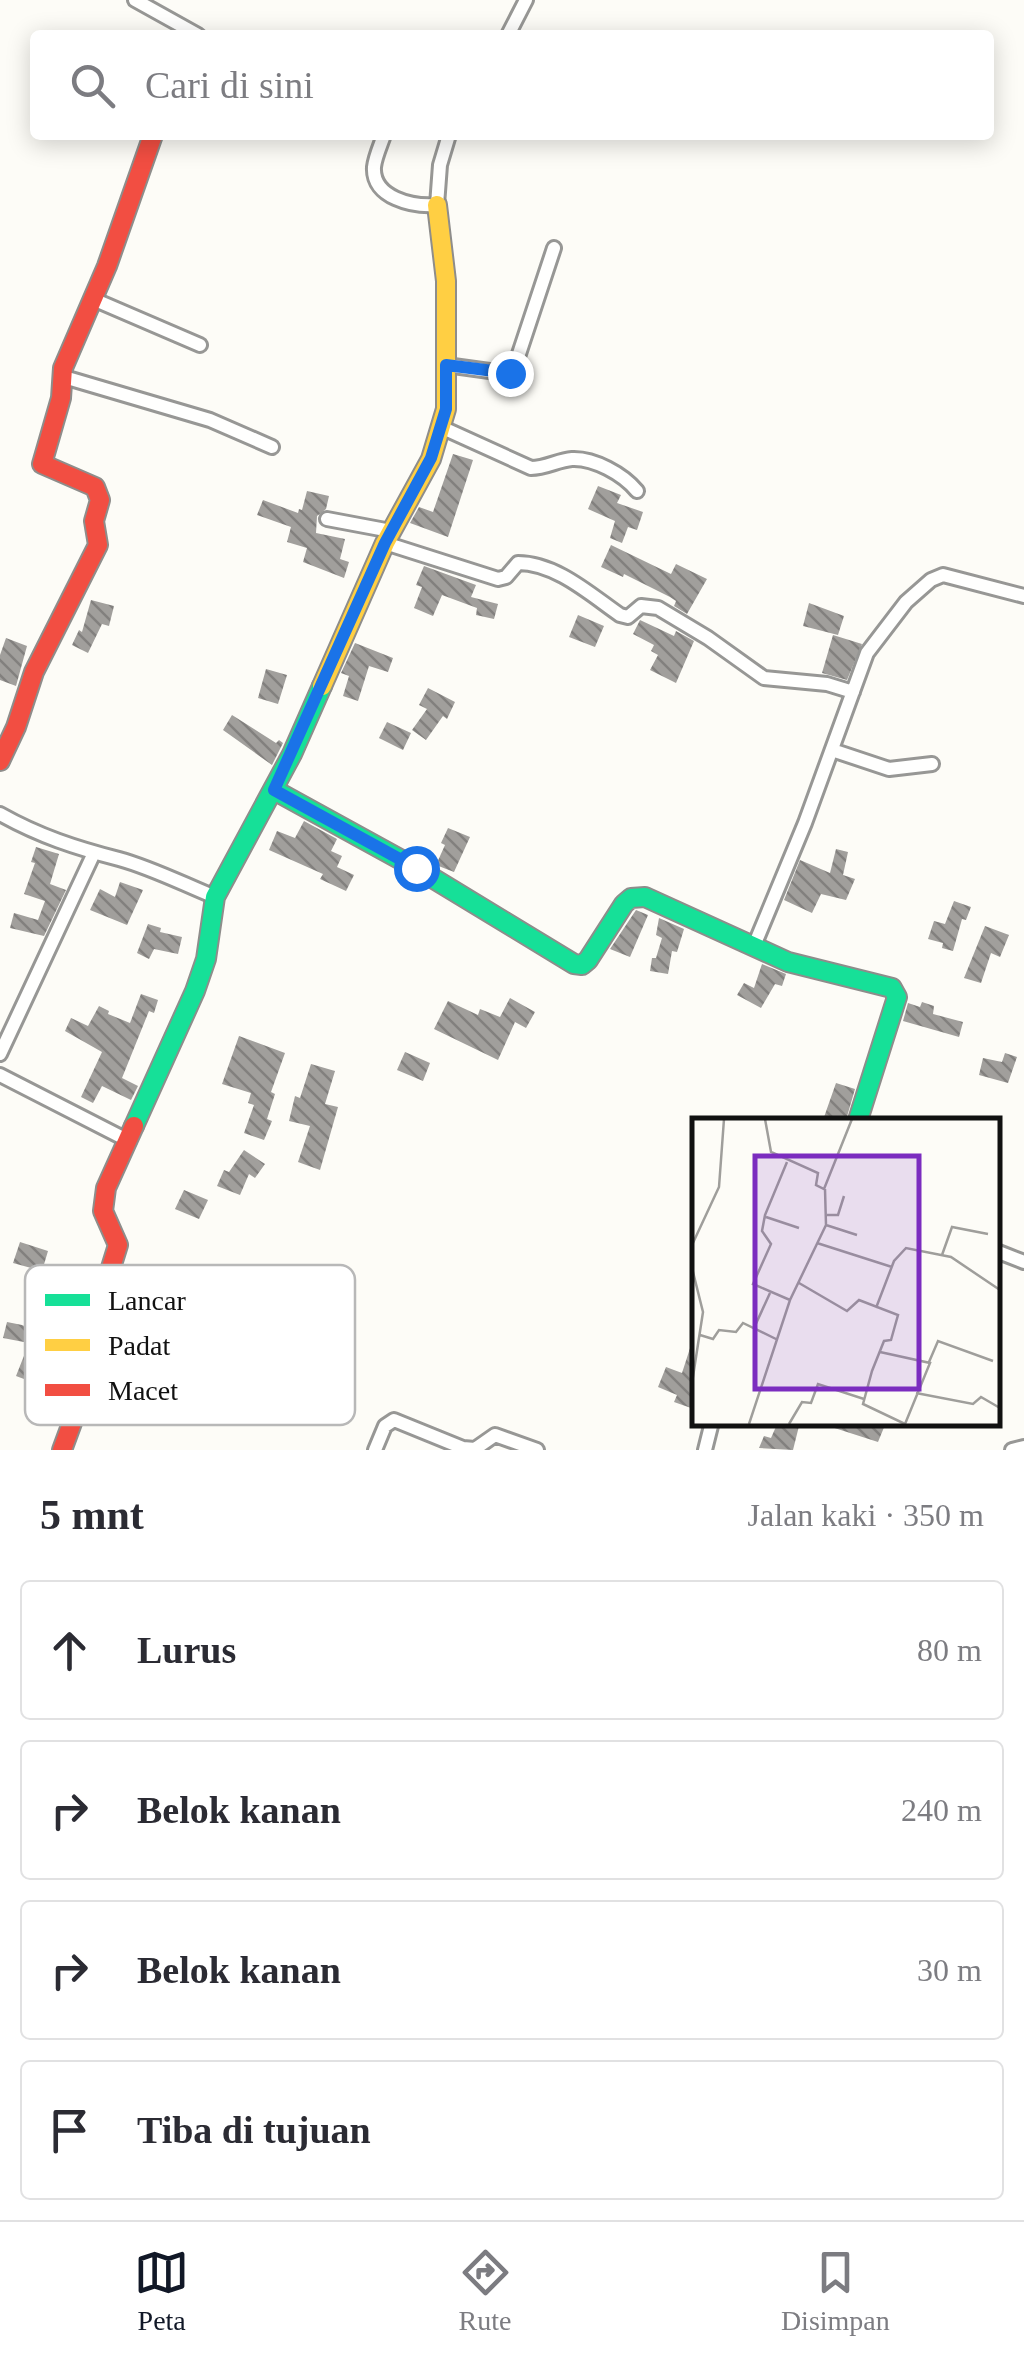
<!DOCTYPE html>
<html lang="id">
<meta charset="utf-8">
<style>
body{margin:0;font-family:"Times New Roman",serif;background:#f2f2f3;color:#2b2b33}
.stop{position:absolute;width:30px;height:30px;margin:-22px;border:8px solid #1a73e8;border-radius:50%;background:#fff}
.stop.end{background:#1a73e8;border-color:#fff;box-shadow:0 2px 10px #0008}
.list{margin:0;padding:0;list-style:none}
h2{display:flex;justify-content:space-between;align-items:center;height:130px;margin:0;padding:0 40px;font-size:42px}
h2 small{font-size:32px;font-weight:400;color:#7c7c81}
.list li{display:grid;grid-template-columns:65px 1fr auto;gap:30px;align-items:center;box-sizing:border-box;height:140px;margin:0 20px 20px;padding:0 20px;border:2px solid #e1e1e2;border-radius:10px}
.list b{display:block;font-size:38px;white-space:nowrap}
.list em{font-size:32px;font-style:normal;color:#7c7c81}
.icon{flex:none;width:55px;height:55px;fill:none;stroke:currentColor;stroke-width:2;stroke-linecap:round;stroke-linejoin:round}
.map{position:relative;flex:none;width:1024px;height:1450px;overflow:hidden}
.search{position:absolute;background:#fff;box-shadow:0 5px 25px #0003;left:30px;right:30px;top:30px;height:110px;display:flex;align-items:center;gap:25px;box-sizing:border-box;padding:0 35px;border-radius:10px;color:#7c7c81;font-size:38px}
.sheet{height:770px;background:#fff}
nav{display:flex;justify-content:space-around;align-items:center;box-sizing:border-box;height:140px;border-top:2px solid #e1e1e2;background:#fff;font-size:28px;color:#7c7c81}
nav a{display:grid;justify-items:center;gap:5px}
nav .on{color:#111827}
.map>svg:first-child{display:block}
</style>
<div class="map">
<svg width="1024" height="1450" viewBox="0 0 1024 1450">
<defs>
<pattern id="building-back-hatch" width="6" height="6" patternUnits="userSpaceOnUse" patternTransform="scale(2.5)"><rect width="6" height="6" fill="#a19f9c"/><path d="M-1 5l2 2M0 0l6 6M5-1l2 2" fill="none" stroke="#82807e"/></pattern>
</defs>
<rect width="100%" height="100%" fill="#fdfcf7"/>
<!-- building -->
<path fill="url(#building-back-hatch)" d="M453 454 473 460 448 537 410 523 419 507 433 512Z
M598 486 621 495 617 503 643 512 637 530 628 527 622 543 610 538 615 521 588 509Z
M307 491 329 496 326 509 317 516 316 533 345 539 340 559 349 562 344 578 303 562 307 548 287 542 291 527 257 515 263 500 298 513 299 509 302 510Z
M611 545 671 574 676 564 707 579 687 614 674 606 676 601 670 597 624 574 623 577 601 567Z
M424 566 476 585 471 597 498 604 494 619 476 615 477 608 442 595 433 616 414 608 422 587 416 585Z
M91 600 114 606 109 626 102 624 88 653 72 645 79 630 82 632Z
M809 603 844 616 838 635 803 626Z
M578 615 604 626 595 647 569 637Z
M640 620 674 636 676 631 694 641 676 683 650 670 658 655 651 651 654 645 633 634Z
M833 635 862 644 847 680 822 673Z
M6 638 27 646 16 686 0 680V655Z
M355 643 393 658 388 672 369 666 358 701 343 696 349 676 341 673Z
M266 669 287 675 278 704 258 698Z
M428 688 455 702 447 719 443 716 426 740 412 730 427 709 419 705Z
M232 715 276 743 279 740 283 743 272 765 223 730Z
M387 722 411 733 403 750 379 738Z
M304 821 337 839 331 851 342 856 337 867 354 875 346 891 320 879 323 874 269 850 277 831 295 838Z
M448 828 470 837 454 872 436 865 445 845 441 843Z
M36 847 59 854 50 884 66 890 44 936 10 928 14 913 38 920 45 901 24 894 35 863 31 862Z
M836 849 848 852 843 875 855 879 846 900 821 894 812 913 784 900 800 860 830 873Z
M120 882 143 890 127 925 90 910 100 889 115 897Z
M954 901 971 907 966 920 962 919 953 951 942 948 943 943 928 939 934 921 945 924Z
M636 910 648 915 630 957 610 949Z
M659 918 684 929 677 952 672 951 668 974 650 971 652 958H656L662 938 656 935Z
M148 924 161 928 160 932 182 937 178 954 154 949 149 959 137 953Z
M985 926 1009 935 1000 957 991 953 981 983 964 978Z
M762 964 786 974 782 986 775 984 761 1008 737 995 744 983 754 988Z
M141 994 158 1000 154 1013 149 1011 122 1078 138 1086 131 1100 102 1086 93 1103 81 1097 102 1052 65 1031 71 1018 88 1026 99 1006 109 1011 108 1014 130 1023Z
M510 998 535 1012 526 1028 515 1022 498 1060 434 1029 448 1001 478 1015 480 1009 500 1017Z
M922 1002 934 1006 933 1014 963 1022 959 1037 903 1021 908 1003 920 1007Z
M239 1036 285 1053 271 1092 275 1094 267 1119 272 1121 264 1140 244 1133 254 1105 248 1103 251 1093 222 1084Z
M405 1052 430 1063 423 1081 397 1070Z
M1005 1053 1017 1057 1008 1083 979 1075 983 1058 1002 1062Z
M311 1064 335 1071 325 1104 338 1107 320 1170 298 1162 310 1126 289 1121 295 1096 300 1098Z
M836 1083 855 1089 846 1120H823Z
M244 1150 265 1164 255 1178 249 1174 240 1195 217 1186 224 1170 229 1172Z
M184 1190 208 1200 199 1219 175 1209Z
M20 1242 48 1251 42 1271 13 1263Z
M7 1322 22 1325 46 1336 36 1360 48 1365 40 1385 16 1376 29 1343 3 1338Z
M692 1342 694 1400 691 1408 674 1402 677 1395 658 1387 666 1367 682 1373Z
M778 1422H800L793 1450 759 1448 764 1436 771 1438Z
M829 1422H879L885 1425 878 1442 819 1423Z"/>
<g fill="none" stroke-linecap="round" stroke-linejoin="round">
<defs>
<path id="street" d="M135 0 198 35
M508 35 526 0
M384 135C381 144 375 157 374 167 372 198 413 207 437 205L440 165 449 135
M93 299 200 345
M446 365 504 373 514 369 554 248
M64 377 210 420 272 447
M443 428 531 468C546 468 558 460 572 459 594 458 623 474 637 491
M327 519 391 531
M385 543 498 579 506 577 518 563C556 563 591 595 620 615L628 617 641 606 658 608 708 638 764 678 827 684 853 692
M832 750 889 769 932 764
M0 814C39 836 76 848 119 859 152 868 183 884 215 897
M754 946 805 823 867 653 906 602 931 580 943 575 1024 596
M0 1054 93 855
M0 1075 129 1141
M996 1251 1024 1262
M375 1450 385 1426 394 1420 463 1448 475 1449 495 1435 537 1450
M705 1450 712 1422
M1012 1450 1024 1447"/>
<path id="fast" d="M274 790 416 868 574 964 582 965 588 960 624 904 631 898 645 897 788 962 892 988 897 997 858 1120
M134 1126 195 991 206 959 215 897 292 754 322 686"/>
<path id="slow" d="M322 686 385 543 431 459 446 409V281L437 205"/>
<path id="jam" d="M0 761 16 727 34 672 98 545 94 521 100 500 95 487 42 464 61 398 63 368 107 266 153 135
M62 1450 76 1412 93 1326 118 1245 103 1211 106 1188 134 1126"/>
</defs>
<!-- street casing -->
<use href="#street" stroke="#979795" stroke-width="18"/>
<!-- fast casing -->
<use href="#fast" stroke="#8e8d8b" stroke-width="22"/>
<!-- slow casing -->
<use href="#slow" stroke="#8e8d8b" stroke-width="22"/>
<!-- jam casing -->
<use href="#jam" stroke="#8e8d8b" stroke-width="22"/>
<!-- street -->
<use href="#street" stroke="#fffffe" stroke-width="12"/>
<!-- fast -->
<use href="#fast" stroke="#16e098" stroke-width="18"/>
<!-- slow -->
<use href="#slow" stroke="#ffcf43" stroke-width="18"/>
<!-- jam -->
<use href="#jam" stroke="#f24e42" stroke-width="18"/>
</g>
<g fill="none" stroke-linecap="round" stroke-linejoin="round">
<!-- route -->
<path stroke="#1a73e8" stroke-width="12" d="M416 868 274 790 385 543 431 458 446 409V365L510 373"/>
</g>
<!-- overview -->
<g transform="translate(692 1118)">
<rect width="308" height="308" fill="#fdfcf7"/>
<path fill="none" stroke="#9f9e9b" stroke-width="2.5" d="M73 1 79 34 126 55 124 67 132 71 160 1M95 44 73 97 70 113 79 126 61 166 98 182M135 97H146L152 78M74 99 107 110M134 107 165 117M125 125 200 149M0 127 27 69 32 1M250 137 260 109 296 116M0 150 11 194 0 265M107 165 155 193 167 182 206 197 199 222 192 223 180 253 171 286 213 306 238 245 188 234M184 190 202 143 214 130 259 139 308 172M62 210 78 175M8 217 21 221 27 212 44 214 51 205 84 221M237 244 246 223 301 243M224 275 281 286 289 279 308 290M57 306 98 182 134 107 133 71M97 306 110 284 119 285 126 266 172 281"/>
<path fill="#7b2cbf" fill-opacity="0.15" stroke="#7b2cbf" stroke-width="5" d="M63 38H227V271H63Z"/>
<rect width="308" height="308" fill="none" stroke="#111" stroke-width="5"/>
</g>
<!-- legend -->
<rect x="25" y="1265" width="330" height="160" rx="15" fill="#fff" stroke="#b8b8b8" stroke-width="2.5"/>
<rect x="45" y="1294" width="45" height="12" fill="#16e098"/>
<rect x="45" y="1339" width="45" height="12" fill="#ffcf43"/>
<rect x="45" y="1384" width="45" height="12" fill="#f24e42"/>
<g font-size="28" fill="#111">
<text x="108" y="1310">Lancar</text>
<text x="108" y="1355">Padat</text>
<text x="108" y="1400">Macet</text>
</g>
</svg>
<div class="stop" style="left:416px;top:868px"></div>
<div class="stop end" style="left:510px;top:373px"></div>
<div class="search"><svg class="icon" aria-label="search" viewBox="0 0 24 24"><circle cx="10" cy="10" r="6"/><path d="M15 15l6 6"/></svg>Cari di sini</div>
</div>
<section class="sheet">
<h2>5 mnt<small>Jalan kaki · 350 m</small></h2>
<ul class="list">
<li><svg class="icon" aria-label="ahead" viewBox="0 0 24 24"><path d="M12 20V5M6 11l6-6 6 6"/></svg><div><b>Lurus</b></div><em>80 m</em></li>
<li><svg class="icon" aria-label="right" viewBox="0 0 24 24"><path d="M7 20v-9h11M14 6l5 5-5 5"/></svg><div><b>Belok kanan</b></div><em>240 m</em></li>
<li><svg class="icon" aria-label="right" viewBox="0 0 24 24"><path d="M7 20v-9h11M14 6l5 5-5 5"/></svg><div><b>Belok kanan</b></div><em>30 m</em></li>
<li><svg class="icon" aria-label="arrive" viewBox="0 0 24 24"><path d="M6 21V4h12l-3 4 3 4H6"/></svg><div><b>Tiba di tujuan</b></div></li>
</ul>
</section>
<nav>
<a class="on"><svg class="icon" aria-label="map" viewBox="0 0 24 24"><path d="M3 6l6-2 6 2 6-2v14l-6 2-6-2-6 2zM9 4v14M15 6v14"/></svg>Peta</a>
<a><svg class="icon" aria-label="directions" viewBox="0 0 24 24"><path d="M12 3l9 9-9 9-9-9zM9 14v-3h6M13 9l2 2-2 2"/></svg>Rute</a>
<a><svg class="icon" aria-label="saved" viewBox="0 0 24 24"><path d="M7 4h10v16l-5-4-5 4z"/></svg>Disimpan</a>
</nav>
